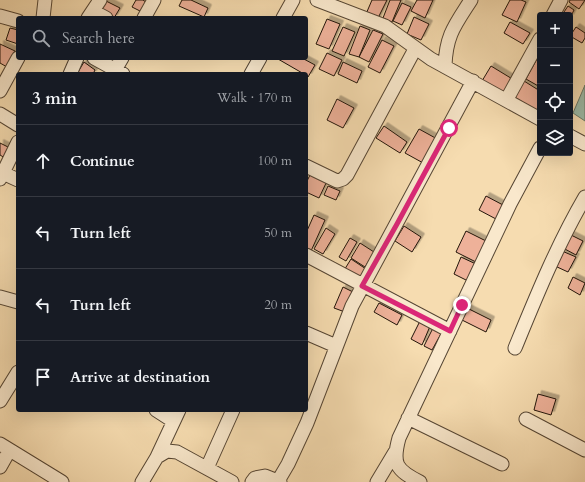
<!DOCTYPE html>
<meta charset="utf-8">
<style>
body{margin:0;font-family:Cardo,serif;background:#242831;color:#f1f3f6}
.controls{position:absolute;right:12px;top:12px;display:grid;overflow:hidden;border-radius:4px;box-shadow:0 4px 16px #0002}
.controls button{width:36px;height:36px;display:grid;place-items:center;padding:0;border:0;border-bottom:1px solid #363941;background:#171b24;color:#f1f3f6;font:20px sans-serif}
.stop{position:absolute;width:12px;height:12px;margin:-9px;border:3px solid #db2777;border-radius:50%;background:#fff}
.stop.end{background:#db2777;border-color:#fff;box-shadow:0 1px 4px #0008}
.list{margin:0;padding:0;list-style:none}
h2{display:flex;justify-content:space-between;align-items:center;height:52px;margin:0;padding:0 16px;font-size:17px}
h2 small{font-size:13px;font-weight:400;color:#9ea1a6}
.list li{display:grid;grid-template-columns:26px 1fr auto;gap:12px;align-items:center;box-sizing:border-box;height:72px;padding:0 16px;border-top:1px solid #363941}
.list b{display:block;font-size:15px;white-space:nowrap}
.list em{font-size:13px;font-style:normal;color:#9ea1a6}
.icon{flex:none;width:22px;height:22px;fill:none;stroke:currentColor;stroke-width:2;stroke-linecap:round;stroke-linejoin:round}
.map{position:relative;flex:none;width:585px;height:482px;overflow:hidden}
.search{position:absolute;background:#171b24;box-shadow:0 4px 16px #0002;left:16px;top:16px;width:292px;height:44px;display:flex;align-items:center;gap:10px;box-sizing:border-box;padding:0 14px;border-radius:4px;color:#9ea1a6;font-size:15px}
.panel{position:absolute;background:#171b24;box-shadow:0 4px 16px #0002;left:16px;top:72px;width:292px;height:340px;border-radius:4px}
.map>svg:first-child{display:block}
</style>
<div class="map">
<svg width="585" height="482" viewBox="0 0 585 482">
<defs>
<filter id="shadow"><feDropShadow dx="3.5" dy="-3.5" stdDeviation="0" flood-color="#0004"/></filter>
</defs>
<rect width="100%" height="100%" fill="#f6dcb0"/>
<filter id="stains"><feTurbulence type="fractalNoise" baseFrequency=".005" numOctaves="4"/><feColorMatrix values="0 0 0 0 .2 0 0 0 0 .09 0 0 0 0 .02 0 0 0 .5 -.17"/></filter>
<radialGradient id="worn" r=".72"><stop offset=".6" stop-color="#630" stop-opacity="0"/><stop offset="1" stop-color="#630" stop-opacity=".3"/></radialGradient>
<!-- water -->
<path fill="#9dbca9" stroke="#6b7969" d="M585 85V121L573 113Z"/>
<!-- building -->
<path fill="#eeb199" stroke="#21140a" filter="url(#shadow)" d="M104 0 120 8 114 18H111L98 10Z
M136 0H143L147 3 142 12 132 7Z
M182 0H191L208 8 204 17 179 6Z
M372 0H387L377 20 366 14Z
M390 0H401L392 22 383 18Z
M417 0H433L425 18 411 11Z
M510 0H521L526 2 517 22 502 15Z
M570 0H585L579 9 569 2Z
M402 3 411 7 402 25 393 21Z
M568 6 574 10 570 18V15H562Z
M414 17 429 24 421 40 407 34Z
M327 19 340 24 329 49 316 44Z
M510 22 530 33 523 44 504 33Z
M360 26 370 30 359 57 349 54Z
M343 27 355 32 344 56 332 51Z
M576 27 585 33V38L582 43 570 36Z
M10 28 18 30V44L6 40Z
M373 30 383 34 369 62 359 57Z
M382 40 394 46 380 73 368 67Z
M0 44 15 51 7 67 0 63Z
M327 53 342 60 334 76 319 69Z
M278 58H302L315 65 308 77 306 74H304L278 59Z
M537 59 540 61V87L526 79Z
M84 62 95 70 93 74H81L78 72Z
M343 62 362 71 357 83 338 74Z
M491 66 514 80 505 95 482 81Z
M524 81 540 91V108L537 112 515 97Z
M337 99 354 108 343 128 327 120Z
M384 126 407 142 400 153 376 138Z
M419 129 439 140 425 164 405 153Z
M0 143 10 148 5 158 0 155Z
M311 173 327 181 319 198 306 192V183Z
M328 186 340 191 336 200 324 195Z
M486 196 503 205 496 219 479 210Z
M314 215 325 220 311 251 306 248V233Z
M404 226 421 237 412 252 395 241Z
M326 228 335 234 323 254 314 249Z
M466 231 488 242 478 263 456 252Z
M569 234 583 241 576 255 563 248Z
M350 238 357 242 346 261 339 257Z
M360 243 374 252 365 267 351 258Z
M562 251 576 257 568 272 555 266Z
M461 257 478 265 470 282 454 274Z
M351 259 366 269 357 282 343 272Z
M573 277 585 283 580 295 568 288Z
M343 287 353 292 345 312 334 308Z
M379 303 402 315 397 325 374 312Z
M465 307 491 320 486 332 460 319Z
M421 319 431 324 422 345 411 339Z
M433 328 442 332 432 350 424 346Z
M538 394 556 399 551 415 534 410Z"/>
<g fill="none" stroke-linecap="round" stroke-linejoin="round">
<defs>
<path id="minor" d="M317 0 385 26 431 59 540 119
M93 11 106 18
M553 15 561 0
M0 16 18 21
M43 18 45 0
M88 18 100 0
M144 18 154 0
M283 18 293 0
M94 58 123 74
M445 66C446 35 455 25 471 0
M115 70 122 58
M70 74 77 58
M251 74 260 58
M0 91 18 58
M507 99 540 39
M0 114 18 125
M570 136 585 144
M306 166 337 181 343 179 347 175 415 49
M3 173 18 180
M0 179 18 142
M306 255 450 331
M0 297 18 302
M306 333 336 346
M515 348C536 297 557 245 585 197
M0 401 18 372
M156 410 173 421
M408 418 502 464
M526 419 585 450
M0 444 62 482
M157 457 179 410
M0 467 9 451
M207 468 233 410
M278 481 288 464 307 423 352 306 473 81
M142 482 157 457 167 451 177 452 232 482
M252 482 255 478 265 476 280 482
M377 482 395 452
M420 482C396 470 392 464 399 438L510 204 540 148"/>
</defs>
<!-- minor casing -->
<use href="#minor" stroke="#564634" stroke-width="15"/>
<!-- minor -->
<use href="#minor" stroke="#f9e8cc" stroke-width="13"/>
</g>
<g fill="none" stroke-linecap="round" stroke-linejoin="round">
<!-- route -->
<path stroke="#db2777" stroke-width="5" d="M449 128 397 224 362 286 450 331 462 305"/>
</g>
<rect width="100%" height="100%" filter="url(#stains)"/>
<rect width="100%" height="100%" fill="url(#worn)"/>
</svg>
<div class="controls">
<button>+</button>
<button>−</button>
<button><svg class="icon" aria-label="locate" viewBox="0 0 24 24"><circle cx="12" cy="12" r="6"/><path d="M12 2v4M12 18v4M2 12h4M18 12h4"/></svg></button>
<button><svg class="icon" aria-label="layers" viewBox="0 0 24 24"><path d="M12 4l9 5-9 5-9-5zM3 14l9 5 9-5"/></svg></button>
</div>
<div class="stop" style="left:449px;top:128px"></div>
<div class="stop end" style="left:462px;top:305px"></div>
<div class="search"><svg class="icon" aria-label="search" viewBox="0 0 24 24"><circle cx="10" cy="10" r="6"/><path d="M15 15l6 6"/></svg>Search here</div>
<section class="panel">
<h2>3 min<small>Walk · 170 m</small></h2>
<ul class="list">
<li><svg class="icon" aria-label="ahead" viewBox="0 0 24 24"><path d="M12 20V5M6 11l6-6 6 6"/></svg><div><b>Continue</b></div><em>100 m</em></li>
<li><svg class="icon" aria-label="left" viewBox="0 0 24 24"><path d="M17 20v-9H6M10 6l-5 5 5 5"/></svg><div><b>Turn left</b></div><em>50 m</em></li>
<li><svg class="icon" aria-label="left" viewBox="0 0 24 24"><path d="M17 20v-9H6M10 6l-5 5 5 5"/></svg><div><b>Turn left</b></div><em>20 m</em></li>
<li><svg class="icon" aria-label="arrive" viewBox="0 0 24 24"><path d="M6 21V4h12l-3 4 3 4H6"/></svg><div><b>Arrive at destination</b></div></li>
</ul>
</section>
</div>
